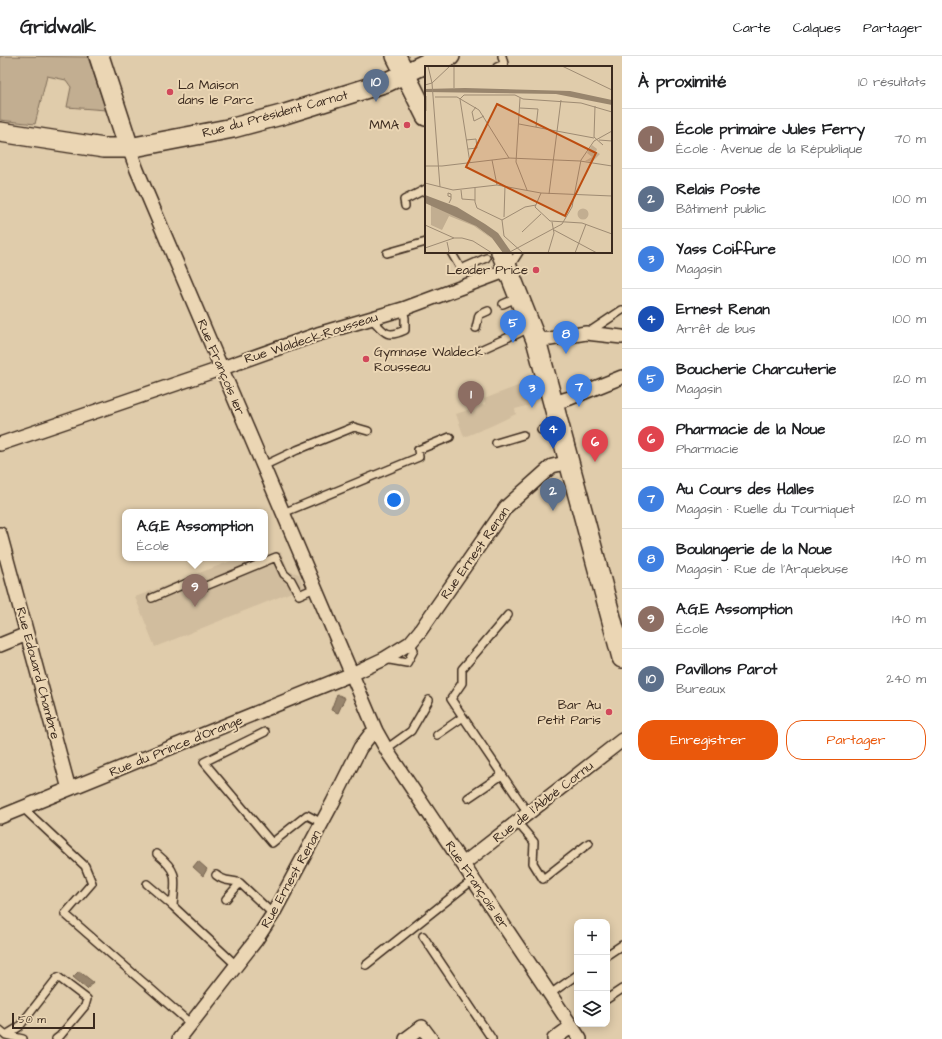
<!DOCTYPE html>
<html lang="fr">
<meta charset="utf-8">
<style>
body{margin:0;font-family:"Architects Daughter",sans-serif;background:#f2f2f2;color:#202124}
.controls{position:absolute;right:12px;bottom:12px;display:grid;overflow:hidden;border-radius:8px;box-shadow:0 2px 10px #0003}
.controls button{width:36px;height:36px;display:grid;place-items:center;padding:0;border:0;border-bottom:1px solid #e0e0e0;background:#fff;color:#202124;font:20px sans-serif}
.scale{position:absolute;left:12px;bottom:10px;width:83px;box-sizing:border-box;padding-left:4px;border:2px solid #3b2a1e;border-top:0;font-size:11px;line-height:14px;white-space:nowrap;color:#3b2a1e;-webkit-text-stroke:3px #ebd6b4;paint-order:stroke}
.you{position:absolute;left:394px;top:444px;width:14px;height:14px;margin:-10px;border:3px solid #fff;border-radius:50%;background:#1a73e8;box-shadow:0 0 0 6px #1a73e833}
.badge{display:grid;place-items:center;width:26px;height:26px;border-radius:50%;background:#ea580c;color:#fff;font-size:13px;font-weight:700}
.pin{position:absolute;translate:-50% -33px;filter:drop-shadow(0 1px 2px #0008)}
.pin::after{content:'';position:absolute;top:21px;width:14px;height:12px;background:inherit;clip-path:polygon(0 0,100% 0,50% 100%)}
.popup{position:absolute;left:122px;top:453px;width:146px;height:52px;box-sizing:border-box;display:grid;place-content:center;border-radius:8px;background:#fff;filter:drop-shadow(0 1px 3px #0005);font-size:13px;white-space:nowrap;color:#757577}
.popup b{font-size:15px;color:#202124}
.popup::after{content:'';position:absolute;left:50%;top:100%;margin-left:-8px;border:8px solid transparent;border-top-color:#fff}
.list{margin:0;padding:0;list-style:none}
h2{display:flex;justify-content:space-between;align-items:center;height:52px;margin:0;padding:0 16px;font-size:17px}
h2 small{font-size:13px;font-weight:400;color:#757577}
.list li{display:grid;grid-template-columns:26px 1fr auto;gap:12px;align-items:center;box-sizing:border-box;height:60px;padding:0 16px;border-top:1px solid #e0e0e0}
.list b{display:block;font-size:15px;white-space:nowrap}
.list p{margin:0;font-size:13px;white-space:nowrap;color:#757577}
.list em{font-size:13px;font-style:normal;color:#757577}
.actions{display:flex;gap:8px;padding:12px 16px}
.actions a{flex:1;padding:9px 0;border:1px solid #ea580c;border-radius:16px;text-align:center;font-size:14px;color:#ea580c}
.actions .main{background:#ea580c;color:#fff}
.icon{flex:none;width:22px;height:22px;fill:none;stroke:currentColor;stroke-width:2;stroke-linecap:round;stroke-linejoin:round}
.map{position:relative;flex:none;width:622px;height:983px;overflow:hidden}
header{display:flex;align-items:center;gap:24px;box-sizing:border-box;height:56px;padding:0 20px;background:#fff;border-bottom:1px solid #e0e0e0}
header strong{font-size:19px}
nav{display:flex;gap:22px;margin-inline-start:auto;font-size:14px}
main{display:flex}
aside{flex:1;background:#fff}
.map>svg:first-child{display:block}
</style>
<header>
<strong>Gridwalk</strong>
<nav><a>Carte</a><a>Calques</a><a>Partager</a></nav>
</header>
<main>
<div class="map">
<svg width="622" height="983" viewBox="0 0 622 983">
<rect width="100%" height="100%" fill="#e0ccab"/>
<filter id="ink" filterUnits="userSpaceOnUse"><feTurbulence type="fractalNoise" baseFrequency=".025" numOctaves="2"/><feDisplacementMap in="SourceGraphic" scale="8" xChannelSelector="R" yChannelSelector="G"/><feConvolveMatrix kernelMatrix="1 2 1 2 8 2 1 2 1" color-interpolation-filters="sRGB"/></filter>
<g filter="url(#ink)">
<!-- built -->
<path fill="#d1bd9e" d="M528 326 534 348 515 353 516 358 491 370 464 381 456 358 485 348 484 343Z
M281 496 289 515 299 518 304 531 155 591 135 541 239 502H267Z"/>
<!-- green -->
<path fill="#c2ae91" stroke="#7e6c58" d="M0 0 88 1 106 54 67 51 71 31 66 24 47 20 35 68 0 64Z"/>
<!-- water -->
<path fill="#98856d" stroke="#73614d" d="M337 638 345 642 338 657 331 654Z
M198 805 207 813 203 820 193 811Z
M79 915 93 926 87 933 73 921Z"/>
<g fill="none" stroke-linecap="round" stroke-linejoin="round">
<defs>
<path id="lane" d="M497 11 504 8 502 0
M405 150 404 144 426 133
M451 196 461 213 486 202
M387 197 426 186
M510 210 519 196
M503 248 519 241
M371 262C384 276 386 283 405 274V262L403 253
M476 272 479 259 488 255
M589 276 622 254
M515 279 531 271
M480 294 509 281
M541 374 558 370
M496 387 523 379
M263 410 297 394 354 371 368 375
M283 457 419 401 418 394 450 381
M152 542 194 524 201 532 276 501 284 518 291 524 299 539 315 532
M384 603 407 607 414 594 410 587
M463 661 451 643 462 627V613L508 559
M265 676 204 706 272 787 307 759 322 767
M437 679 463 661 528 757
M386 693 411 675 429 644
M468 742 502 719
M23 752 85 810 92 827 65 858 191 968
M517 766 534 786 533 807 543 823 589 787
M157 798C180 817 175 823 173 850L236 909
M216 819C226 827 230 823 240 827
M147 828 173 850
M226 843 240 827 273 858
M423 880 492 983
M607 899 622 889
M366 909 474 823
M550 938 577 919
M607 943 622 933
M0 974 6 979 19 971 58 921 87 943 85 950 60 980 56 983
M6 979 23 983"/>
<path id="street" d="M129 92 137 114 376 675 389 698 580 983
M536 284 550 283 586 277 622 281
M554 347 570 342 622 321
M0 388 214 315 318 278 403 253 508 214
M0 478 69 733
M0 589 27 578
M0 761 352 618 384 603 410 587 420 575 506 451 552 410 570 406
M463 808 622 684
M179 983 256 884 273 858 333 746 360 692 370 679 376 675
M406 983 422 971 431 983
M554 983 572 970"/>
<path id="secondary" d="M99 0 129 92
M396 0 426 60
M0 76 104 92H129L233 72 285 58 387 26 425 8 450 0
M501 196 536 284 622 602"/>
</defs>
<!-- lane casing -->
<use href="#lane" stroke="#3b2a1e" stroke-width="10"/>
<!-- street casing -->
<use href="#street" stroke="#3b2a1e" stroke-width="16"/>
<!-- secondary casing -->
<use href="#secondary" stroke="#3b2a1e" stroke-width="22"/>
<!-- lane -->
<use href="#lane" stroke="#ebd6b4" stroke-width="7"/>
<!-- street -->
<use href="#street" stroke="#ebd6b4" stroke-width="13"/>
<!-- secondary -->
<use href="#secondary" stroke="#ebd6b4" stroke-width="19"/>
</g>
</g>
<!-- markers -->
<g fill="#d1495b" stroke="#ebd6b4" stroke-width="1.5">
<circle cx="170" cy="36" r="4"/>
<circle cx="407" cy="69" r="4"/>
<circle cx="536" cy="214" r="4"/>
<circle cx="366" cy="303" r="4"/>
<circle cx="609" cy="656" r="4"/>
</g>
<g text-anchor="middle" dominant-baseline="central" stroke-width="4" stroke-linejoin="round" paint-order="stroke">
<!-- poi labels -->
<g font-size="13" fill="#3b2a1e" stroke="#ebd6b4" text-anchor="end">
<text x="178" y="29" text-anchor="start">La Maison<tspan x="178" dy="15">dans le Parc</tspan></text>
<text x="399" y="69">MMA</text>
<text x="528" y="214">Leader Price</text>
<text x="374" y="296" text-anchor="start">Gymnase Waldeck<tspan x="374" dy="15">Rousseau</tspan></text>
<text x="601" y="649">Bar Au<tspan x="601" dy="15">Petit Paris</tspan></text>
</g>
<!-- street labels -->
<g font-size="13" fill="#3b2a1e" stroke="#ebd6b4">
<text transform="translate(275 58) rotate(-15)">Rue du Président Carnot</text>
<text transform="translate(311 282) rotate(-18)">Rue Waldeck-Rousseau</text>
<text transform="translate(221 311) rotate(67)">Rue François 1er</text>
<text transform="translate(475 497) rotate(-55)">Rue Ernest Renan</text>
<text transform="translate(38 617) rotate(75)">Rue Edouard Chambre</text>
<text transform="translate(176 690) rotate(-22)">Rue du Prince d'Orange</text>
<text transform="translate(543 746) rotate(-38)">Rue de l'Abbé Cornu</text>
<text transform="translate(291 823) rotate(-61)">Rue Ernest Renan</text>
<text transform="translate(477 829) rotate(56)">Rue François 1er</text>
</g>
</g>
<!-- overview -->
<g transform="translate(425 10)">
<rect width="187" height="187" fill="#e0ccab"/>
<path d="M167 79 172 83 171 86 175 88 167 96 160 95 167 91 162 87ZM6 136 46 156 70 175 49 160 24 150 17 164 6 159ZM152.5 148a5.5 5.5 0 1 1 11 0a5.5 5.5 0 1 1-11 0Z" fill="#c2ae91"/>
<path d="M40 22 145 25 187 34V39L131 28 0 26V23ZM0 129 32 141 60 158 73 167 87 187H78L67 172 51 160 0 137Z" fill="#98856d"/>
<path fill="none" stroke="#9e8b73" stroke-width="1" d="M29 0V22M137 0 187 24M0 19 7 17 3 0M10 31H32L54 44 84 92M95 32 91 96 102 124M35 33 39 29H90L98 33 156 37 187 46M35 33 45 97M170 40 169 71 178 79M51 41 47 46 49 55 59 50M95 42 113 43 111 61M1 45V30M94 58 169 72M41 74 51 73 52 82 43 83M174 74 187 75M67 94 72 119M155 95 187 100M0 100H17L84 92 155 95M0 117 28 124 72 119 116 127 187 130M15 121 7 17 25 0M50 122V136L52 142 77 154M36 124 37 133 50 134M116 127 110 141 125 155 157 157 187 168M124 128 136 34M24 137 26 133V128L23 127V130L26 131M79 151 80 120M77 154 79 170 98 187M77 154 100 141 111 139M0 159 29 172M129 164 172 187M97 166 116 148M22 176 24 185 22 187M0 182 29 172H37L48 175 67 187M83 187 137 158 147 141 156 94 169 75 187 65M123 187 129 167 127 156M150 187 161 158"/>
<path fill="#bd4d10" fill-opacity="0.15" stroke="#bd4d10" stroke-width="2" d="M72 38 171 87 140 150 41 101Z"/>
<rect width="187" height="187" fill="none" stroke="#3b2a1e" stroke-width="2"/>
</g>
</svg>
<div class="controls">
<button>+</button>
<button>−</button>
<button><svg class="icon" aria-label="layers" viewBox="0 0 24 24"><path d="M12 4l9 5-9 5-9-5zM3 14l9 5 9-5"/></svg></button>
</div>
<div class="scale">50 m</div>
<div class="you"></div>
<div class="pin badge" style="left:471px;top:358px;background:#8d6e63">1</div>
<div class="pin badge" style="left:553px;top:455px;background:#5c6f8a">2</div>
<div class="pin badge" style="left:532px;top:352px;background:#3f7fe0">3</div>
<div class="pin badge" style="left:553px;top:393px;background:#1a4fb4">4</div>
<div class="pin badge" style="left:513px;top:287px;background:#3f7fe0">5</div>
<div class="pin badge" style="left:595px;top:406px;background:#e0444e">6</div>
<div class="pin badge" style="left:579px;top:351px;background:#3f7fe0">7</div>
<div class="pin badge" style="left:566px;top:298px;background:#3f7fe0">8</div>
<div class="pin badge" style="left:195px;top:551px;background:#8d6e63">9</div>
<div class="popup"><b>A.G.E Assomption</b>École</div>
<div class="pin badge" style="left:376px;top:46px;background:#5c6f8a">10</div>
</div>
<aside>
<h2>À proximité<small>10 résultats</small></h2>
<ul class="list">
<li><span class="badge" style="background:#8d6e63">1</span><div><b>École primaire Jules Ferry</b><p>École · Avenue de la République</p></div><em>70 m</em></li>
<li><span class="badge" style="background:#5c6f8a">2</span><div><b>Relais Poste</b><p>Bâtiment public</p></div><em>100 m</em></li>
<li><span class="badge" style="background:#3f7fe0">3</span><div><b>Yass Coiffure</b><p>Magasin</p></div><em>100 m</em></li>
<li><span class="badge" style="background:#1a4fb4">4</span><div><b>Ernest Renan</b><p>Arrêt de bus</p></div><em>100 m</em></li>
<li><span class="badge" style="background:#3f7fe0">5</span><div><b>Boucherie Charcuterie</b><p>Magasin</p></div><em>120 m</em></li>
<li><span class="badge" style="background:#e0444e">6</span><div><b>Pharmacie de la Noue</b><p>Pharmacie</p></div><em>120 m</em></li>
<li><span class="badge" style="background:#3f7fe0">7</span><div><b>Au Cours des Halles</b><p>Magasin · Ruelle du Tourniquet</p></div><em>120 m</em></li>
<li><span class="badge" style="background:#3f7fe0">8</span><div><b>Boulangerie de la Noue</b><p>Magasin · Rue de l'Arquebuse</p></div><em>140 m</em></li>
<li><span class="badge" style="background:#8d6e63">9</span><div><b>A.G.E Assomption</b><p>École</p></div><em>140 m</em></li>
<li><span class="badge" style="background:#5c6f8a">10</span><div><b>Pavillons Parot</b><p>Bureaux</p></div><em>240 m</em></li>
</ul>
<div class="actions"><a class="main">Enregistrer</a><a>Partager</a></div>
</aside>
</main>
